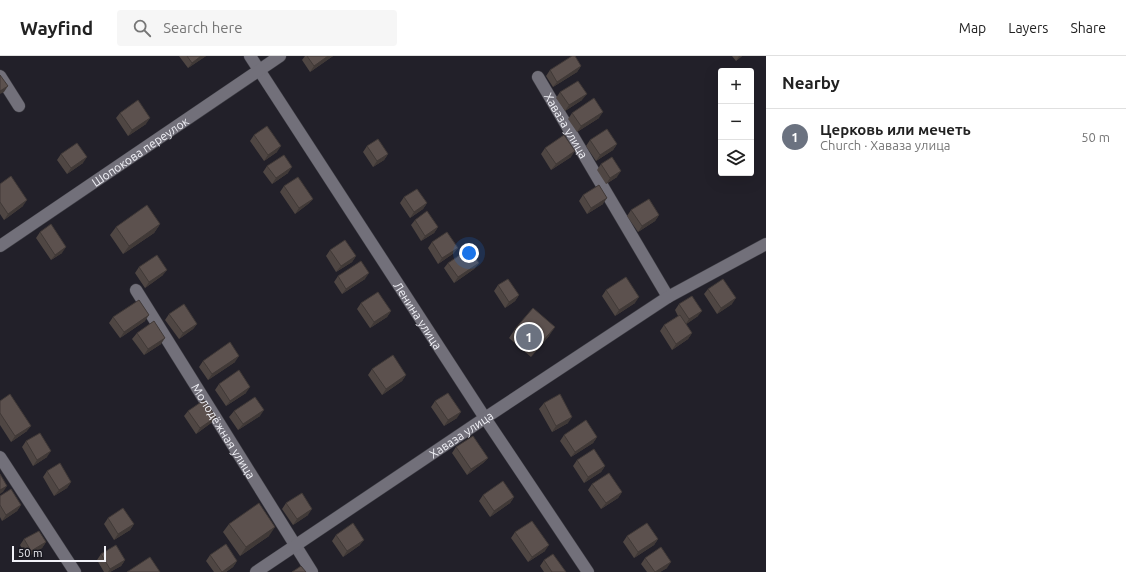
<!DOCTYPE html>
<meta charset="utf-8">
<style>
body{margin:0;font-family:Ubuntu,sans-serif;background:#f6f6f6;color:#222}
.controls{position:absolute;right:12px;top:12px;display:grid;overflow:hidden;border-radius:4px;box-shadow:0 4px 16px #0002}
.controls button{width:36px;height:36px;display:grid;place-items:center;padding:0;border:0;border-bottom:1px solid #e0e0e0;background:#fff;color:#222;font:20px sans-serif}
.scale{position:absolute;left:12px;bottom:10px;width:94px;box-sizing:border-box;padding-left:4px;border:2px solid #f1f1f7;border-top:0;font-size:11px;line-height:14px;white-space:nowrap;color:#f1f1f7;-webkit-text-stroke:3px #18171f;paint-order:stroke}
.you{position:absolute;left:469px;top:197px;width:14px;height:14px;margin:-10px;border:3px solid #fff;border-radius:50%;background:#1a73e8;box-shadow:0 0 0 6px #1a73e833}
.badge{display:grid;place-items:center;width:26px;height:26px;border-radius:50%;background:#ea580c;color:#fff;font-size:13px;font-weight:700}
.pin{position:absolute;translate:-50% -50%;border:2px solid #fff;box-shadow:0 1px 4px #0006}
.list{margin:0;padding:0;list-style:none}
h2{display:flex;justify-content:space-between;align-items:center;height:52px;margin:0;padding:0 16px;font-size:17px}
h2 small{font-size:13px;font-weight:400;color:#767676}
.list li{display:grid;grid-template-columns:26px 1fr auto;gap:12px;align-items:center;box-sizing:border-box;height:56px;padding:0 16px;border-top:1px solid #e0e0e0}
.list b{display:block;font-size:15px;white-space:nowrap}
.list p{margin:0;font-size:13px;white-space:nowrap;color:#767676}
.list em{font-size:13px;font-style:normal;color:#767676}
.icon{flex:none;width:22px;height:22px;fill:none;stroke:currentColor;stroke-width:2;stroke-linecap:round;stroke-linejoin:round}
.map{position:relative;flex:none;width:766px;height:516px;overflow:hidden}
header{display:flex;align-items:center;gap:24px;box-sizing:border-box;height:56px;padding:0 20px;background:#fff;border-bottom:1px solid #e0e0e0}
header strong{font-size:19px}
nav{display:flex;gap:22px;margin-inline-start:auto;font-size:14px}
.search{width:280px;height:36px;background:#f6f6f6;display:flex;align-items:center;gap:10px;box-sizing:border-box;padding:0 14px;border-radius:4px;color:#767676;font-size:15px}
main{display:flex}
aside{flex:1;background:#fff}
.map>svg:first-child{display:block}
</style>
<header>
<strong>Wayfind</strong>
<div class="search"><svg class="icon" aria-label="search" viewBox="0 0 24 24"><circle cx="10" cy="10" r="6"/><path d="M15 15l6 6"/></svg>Search here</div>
<nav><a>Map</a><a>Layers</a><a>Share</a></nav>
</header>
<main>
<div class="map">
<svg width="766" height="516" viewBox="0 0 766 516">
<rect width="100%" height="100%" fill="#222029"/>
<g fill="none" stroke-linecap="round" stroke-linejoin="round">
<defs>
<g id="minor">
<path id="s1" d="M250 0 485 362 588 516"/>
<path d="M0 20 19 50"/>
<path id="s2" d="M538 21 668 241"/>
<path id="s3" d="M0 190 280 0"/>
<path id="s4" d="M136 234 312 516"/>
<path d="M0 401 75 516"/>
<path id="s5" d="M256 516 485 362 668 241 766 188"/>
</g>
</defs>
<!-- minor casing -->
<use href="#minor" stroke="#3e3d44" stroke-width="13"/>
<!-- minor -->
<use href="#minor" stroke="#72707a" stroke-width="12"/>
</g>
<!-- wall -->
<path fill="#4f4643" d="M179 0H206L188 12Z
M305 0H333L310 16 302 4Z
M732 0H742L736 5Z
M581 10 577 16 553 31 546 20 550 14Z
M560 36 582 44 565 55 556 42Z
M120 57 146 68 128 80 116 62Z
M572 57 599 62 577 76 568 63Z
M254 79 277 96 264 105 250 85Z
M590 84 617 88 613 94 596 105 586 90Z
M367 90 388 98 384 104 373 111 363 96Z
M545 92 571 101 551 114 541 98Z
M61 98 83 107 67 118 57 104Z
M601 108 617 121 606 128 597 114Z
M267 110 288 117 272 128 263 116Z
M0 128 23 150 4 164 0 158Z
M284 130 313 143 308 148 295 158 280 136Z
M583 139 603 148 587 158 579 145Z
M404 141 427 147 423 153 410 162 400 147Z
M631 154 659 159 655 165 638 176 627 160Z
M415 164 438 171 434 177 421 185 411 169Z
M160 168 154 177 123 198 110 179 116 171Z
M40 176 62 197 51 204 36 182Z
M432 186 454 197 438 208 428 192Z
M330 194 356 200 352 206 336 216 326 200Z
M448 207H479L474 213 454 227 444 212Z
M139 211 163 219 145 232 135 217Z
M338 220 365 223 342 238 334 226Z
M498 229 519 239 515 245 505 252 494 235Z
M708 233 732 248 717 258 704 238Z
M606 234 635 247 615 260 602 240Z
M361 247 391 255 387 261 370 272 357 253Z
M679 248 698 260 686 268 692 277 688 283 672 294 660 275 664 269 678 260 675 254Z
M169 258 197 268 193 273 179 283 165 264Z
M113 261 145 265 120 282 109 267Z
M515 273 549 280 531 301 509 282Z
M137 277 161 288 144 299 132 283Z
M203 305 235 306 208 324 199 311Z
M372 313 406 319 402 325 382 339 368 319Z
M219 328 246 337 226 350 215 334Z
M0 345 27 375 11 386 0 369Z
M435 345 457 362 444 370 431 351Z
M544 347 568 367 552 376 539 353Z
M188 355 216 361 211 367 196 378 184 360Z
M234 355 260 360 238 374 229 361Z
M564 379 597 381 593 387 571 401 560 385Z
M26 385 47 401 33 410 22 391Z
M456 391 488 402 483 407 467 419 452 397Z
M577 404 605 410 601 416 584 427 573 410Z
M47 415 71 426 67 432 54 440 43 421Z
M592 428 622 436 618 442 601 453 588 434Z
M483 439 514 441 510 447 490 461 479 445Z
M0 440 21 449 17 455 2 465 0 461Z
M286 447 308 459 293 469 282 453Z
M108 462 134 468 130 474 114 484 104 468Z
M229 468 269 480 240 500 223 476Z
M515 476 545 495 528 506 511 482Z
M336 479 360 489 343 501 332 485Z
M627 480 658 483 654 489 634 502 623 486Z
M24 483 46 486 42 492 27 501 20 489Z
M101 498 125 504 121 510 110 516H104L97 504Z
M210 499 237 505 233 511 226 516H214L206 505Z
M645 502 667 512 660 516H647L641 508Z
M544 504 566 516H544L540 510Z"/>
<!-- shaded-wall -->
<path fill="#403937" d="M201 0H206L188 12 192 7Z
M328 0H333L310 16 314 10Z
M739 0H742L736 5Z
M581 10 577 16 553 31 557 26Z
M8 30 4 36 0 38V35Z
M587 38 582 44 565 55 569 49Z
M603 56 599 62 577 76 581 70Z
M150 62 146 68 128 80 132 74Z
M617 88 613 94 596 105 600 99Z
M281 90 277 96 264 105 268 99Z
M575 95 571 101 551 114 556 108Z
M388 98 384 104 373 111 377 105Z
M87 101 83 107 67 118 71 112Z
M292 111 288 117 272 128 276 122Z
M621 115 617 121 606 128 610 122Z
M607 142 603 148 587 158 591 152Z
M313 143 308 148 295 158 299 152Z
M27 144 23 150 4 164 8 158Z
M427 147 423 153 410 162 414 156Z
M659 159 655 165 638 176 642 170Z
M160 168 154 177 123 198 129 190Z
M438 171 434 177 421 185 425 180Z
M66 191 62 197 51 204 55 199Z
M458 192 454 197 438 208 442 202Z
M356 200 352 206 336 216 341 210Z
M479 207 474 213 454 227 458 221Z
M167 214 163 219 145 232 149 226Z
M369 217 365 223 342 238 346 233Z
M519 239 515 245 505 252 509 246Z
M639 241 635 247 615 260 619 254Z
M736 242 732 248 717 258 721 252Z
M391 255 387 261 370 272 374 266Z
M702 255 698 260 685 269 689 263Z
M149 259 145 265 120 282 124 276Z
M197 268 193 273 179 283 183 277Z
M555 271 549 280 531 301 537 292Z
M692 277 688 283 672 294 676 288Z
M165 282 161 288 144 299 148 293Z
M239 300 235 306 208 324 212 318Z
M406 319 402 325 382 339 386 333Z
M250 331 246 337 226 350 230 345Z
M264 354 260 360 238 374 243 368Z
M461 356 457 362 444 370 448 364Z
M216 361 211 367 196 378 200 372Z
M572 361 568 367 552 376 556 370Z
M31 370 27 375 11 386 15 380Z
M597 381 593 387 571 401 575 396Z
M51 395 47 401 33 410 37 404Z
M488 402 483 407 467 419 471 413Z
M605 410 601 416 584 427 588 421Z
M71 426 67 432 54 440 59 434Z
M7 430 3 436 0 438V434Z
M622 436 618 442 601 453 606 447Z
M514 441 510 447 490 461 494 455Z
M21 449 17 455 2 465 6 459Z
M312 453 308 459 293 469 297 463Z
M134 468 130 474 114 484 118 478Z
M275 471 269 480 240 500 246 491Z
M658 483 654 489 634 502 638 496Z
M364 484 360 489 343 501 347 495Z
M46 486 42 492 27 501 31 495Z
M549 489 545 495 528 506 532 501Z
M125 504 121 510 110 516H108L110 513Z
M237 505 233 511 226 516H221Z
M671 506 667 512 660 516H655Z"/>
<!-- building -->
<path fill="#5c514e" stroke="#403937" d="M187 0H201L192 7Z
M307 0H328L314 10Z
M572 0H575L581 10 557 26 550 14Z
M0 19 8 30 0 35Z
M578 25 587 38 569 49 560 36Z
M594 42 603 56 581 70 572 57Z
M138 44 150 62 132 74 120 57Z
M267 70 281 90 268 99 254 79Z
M607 73 617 88 600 99 590 84Z
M564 79 575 95 556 108 545 92Z
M378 83 388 98 377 105 367 90Z
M77 87 87 101 71 112 61 98Z
M284 99 292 111 276 122 267 110Z
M612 101 621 115 610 122 601 108Z
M11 120 27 144 8 158 0 146V128Z
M298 121 313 143 299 152 284 130Z
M599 129 607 142 591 152 583 139Z
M417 133 427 147 414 156 404 141Z
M649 143 659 159 642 170 631 154Z
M147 149 160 168 129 190 116 171Z
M427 155 438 171 425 180 415 164Z
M51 168 66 191 55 199 40 176Z
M447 176 458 192 442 202 432 186Z
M345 184 356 200 341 210 330 194Z
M469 193 479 207 458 221 448 207Z
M157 199 167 214 149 226 139 211Z
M361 205 369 217 346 233 338 220Z
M626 221 639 241 619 254 606 234Z
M508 223 519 239 509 246 498 229Z
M723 223 736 242 721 252 708 233Z
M378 236 391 255 374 266 361 247Z
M692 240 702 255 689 263 679 248Z
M139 244 149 259 124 276 113 261Z
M184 248 197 268 183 277 169 258Z
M533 252 555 271 537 292 515 273Z
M680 259 692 277 676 288 664 269Z
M154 265 165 282 148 293 137 277Z
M230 286 239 300 212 318 203 305Z
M393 299 406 319 386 333 372 313Z
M239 314 250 331 230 345 219 328Z
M448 337 461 356 448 364 435 345Z
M10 338 31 370 15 380 0 357V345Z
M560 338 572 361 556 370 544 347Z
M255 341 264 354 243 368 234 355Z
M204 344 216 361 200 372 188 355Z
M586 364 597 381 575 396 564 379Z
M40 377 51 395 37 404 26 385Z
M473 380 488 402 471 413 456 391Z
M594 393 605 410 588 421 577 404Z
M60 407 71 426 59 434 47 415Z
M609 417 622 436 606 447 592 428Z
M0 418 7 430 0 434Z
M503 425 514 441 494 455 483 439Z
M11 433 21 449 6 459 0 449V440Z
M302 437 312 453 297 463 286 447Z
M259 447 275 471 246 491 229 468Z
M123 452 134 468 118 478 108 462Z
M532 465 549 489 532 501 515 476Z
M353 467 364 484 347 495 336 479Z
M647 467 658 483 638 496 627 480Z
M39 475 46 486 31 495 24 483Z
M226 488 237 505 222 516 210 499Z
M116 489 125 504 110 513 101 498Z
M661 491 671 506 655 516 645 502Z
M553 498 566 516H552L544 504Z
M150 501 160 516H127Z
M301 510 306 516H292Z"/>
<g text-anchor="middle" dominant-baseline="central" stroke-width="3" stroke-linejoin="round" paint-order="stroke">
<!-- street labels -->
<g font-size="12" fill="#f1f1f7" stroke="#18171f">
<text stroke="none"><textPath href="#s2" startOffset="56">Хаваза улица</textPath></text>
<text stroke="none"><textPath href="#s3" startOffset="169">Шопокова переулок</textPath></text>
<text stroke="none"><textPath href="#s1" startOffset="309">Ленина улица</textPath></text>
<text stroke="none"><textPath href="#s4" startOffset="166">Молодёжная улица</textPath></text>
<text stroke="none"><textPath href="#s5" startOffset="247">Хаваза улица</textPath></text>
</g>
</g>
</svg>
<div class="controls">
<button>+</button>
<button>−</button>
<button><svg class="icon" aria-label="layers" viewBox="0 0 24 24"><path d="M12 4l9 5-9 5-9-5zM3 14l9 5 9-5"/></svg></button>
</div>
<div class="scale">50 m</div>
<div class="you"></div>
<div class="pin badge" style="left:529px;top:281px;background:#6b7280">1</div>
</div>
<aside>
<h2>Nearby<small></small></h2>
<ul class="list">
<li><span class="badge" style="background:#6b7280">1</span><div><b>Церковь или мечеть</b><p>Church · Хаваза улица</p></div><em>50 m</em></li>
</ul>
</aside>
</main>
